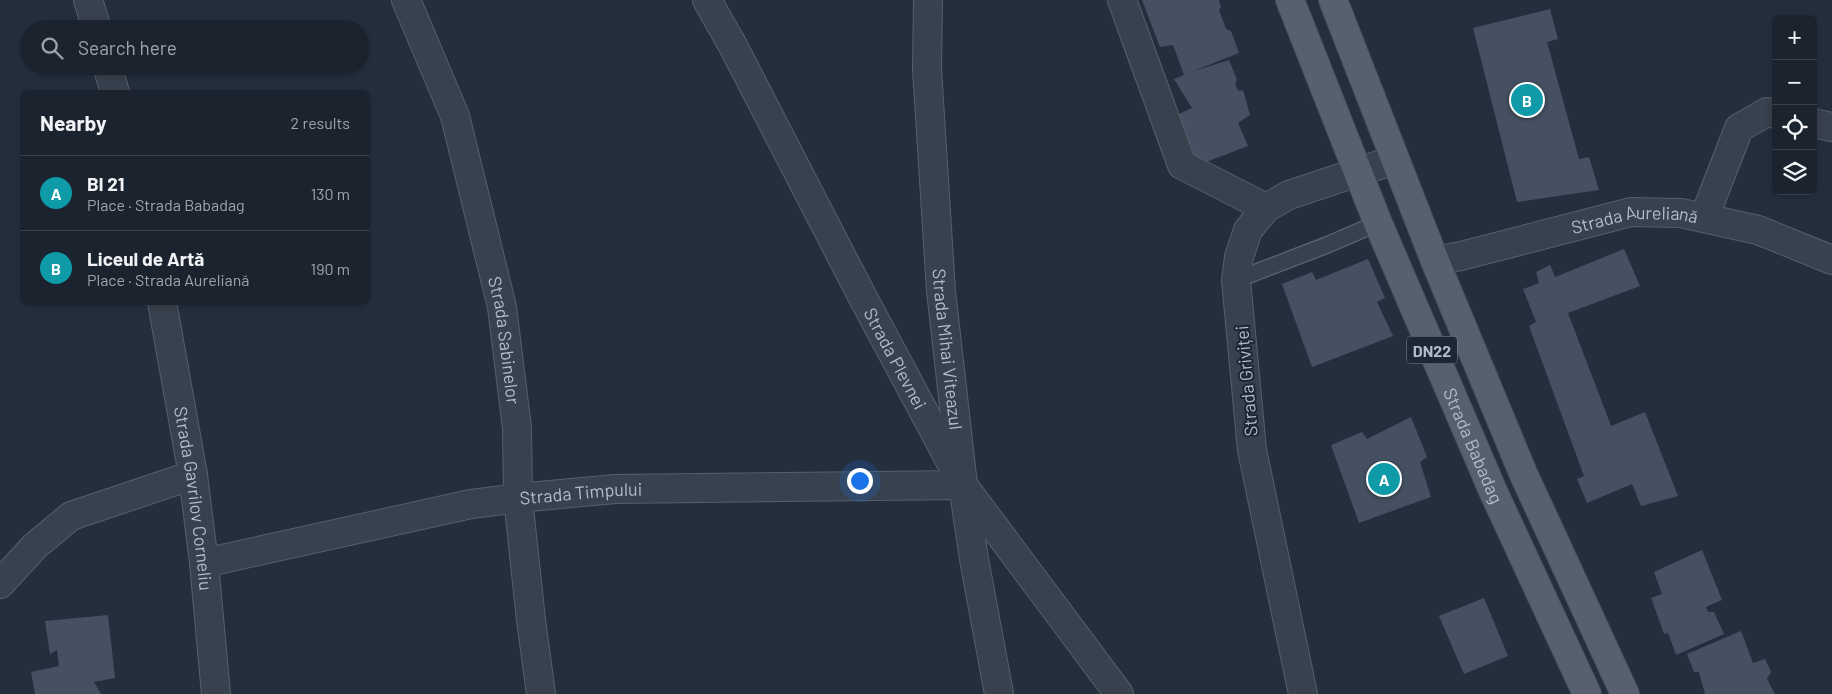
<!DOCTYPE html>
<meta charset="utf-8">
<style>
body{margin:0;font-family:Barlow,sans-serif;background:#282f3a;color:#f1f3f6}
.controls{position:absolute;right:15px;top:15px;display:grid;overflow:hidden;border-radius:8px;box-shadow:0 2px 8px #0003}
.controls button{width:45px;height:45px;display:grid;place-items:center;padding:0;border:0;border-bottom:1px solid #39404a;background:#1b232e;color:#f1f3f6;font:25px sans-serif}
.you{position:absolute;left:859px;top:480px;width:18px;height:18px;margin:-12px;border:4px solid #fff;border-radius:50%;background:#1a73e8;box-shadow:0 0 0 8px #1a73e833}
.badge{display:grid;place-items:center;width:32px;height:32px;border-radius:50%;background:#8ab4f8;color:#fff;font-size:16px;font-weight:700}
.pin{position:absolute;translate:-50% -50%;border:2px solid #fff;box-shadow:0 1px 5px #0006}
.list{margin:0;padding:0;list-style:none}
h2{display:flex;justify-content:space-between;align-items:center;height:65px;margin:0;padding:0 20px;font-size:21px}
h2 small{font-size:16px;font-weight:400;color:#a0a4aa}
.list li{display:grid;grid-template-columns:32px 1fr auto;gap:15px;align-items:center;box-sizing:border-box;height:75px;padding:0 20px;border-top:1px solid #39404a}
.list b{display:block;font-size:19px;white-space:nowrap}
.list p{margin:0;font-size:16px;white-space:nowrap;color:#a0a4aa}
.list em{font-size:16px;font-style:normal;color:#a0a4aa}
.icon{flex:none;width:28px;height:28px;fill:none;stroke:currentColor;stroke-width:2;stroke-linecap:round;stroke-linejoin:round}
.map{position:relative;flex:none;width:1832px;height:694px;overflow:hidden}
.search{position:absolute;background:#1b232e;box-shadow:0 2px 8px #0003;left:20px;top:20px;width:350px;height:55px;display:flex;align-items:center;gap:12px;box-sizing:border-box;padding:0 18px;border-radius:28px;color:#a0a4aa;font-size:19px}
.panel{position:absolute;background:#1b232e;box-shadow:0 2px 8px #0003;left:20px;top:90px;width:350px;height:215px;border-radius:8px}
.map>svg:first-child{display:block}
</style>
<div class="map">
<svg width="1832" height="694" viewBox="0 0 1832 694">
<rect width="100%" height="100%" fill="#242f3e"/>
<!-- building -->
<path fill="#455162" d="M1142 0H1219L1221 7 1219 10 1226 29 1231 31 1239 53 1191 72 1229 60 1237 80 1235 83 1238 91 1243 90 1250 115 1238 123 1248 146 1198 165 1179 114 1192 108 1174 79 1184 75 1173 45 1160 47Z
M1550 9 1558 39 1547 42 1579 159 1589 157 1599 190 1517 202 1473 28Z
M1624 249 1640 286 1568 313 1613 431 1611 426 1645 412 1678 496 1641 506 1632 484 1587 503 1577 479 1584 476 1529 326 1536 322 1523 289 1539 283 1536 272 1550 265 1555 277Z
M1368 259 1385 298 1377 302 1393 336 1312 367 1282 284 1312 272 1316 280Z
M1411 417 1427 457 1420 462 1431 497 1359 523 1331 445 1362 432 1367 439Z
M1702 550 1722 600 1706 607 1708 612H1714L1724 634 1676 655 1668 633 1664 634 1651 598 1662 594 1654 572Z
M1484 598 1508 656 1464 674 1439 616Z
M108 615 115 678 94 682 101 694H35L31 672 59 666 57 650 50 654 45 621Z
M1741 631 1753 663 1765 659 1771 672 1767 679 1775 694H1705L1699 672H1694L1687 654Z"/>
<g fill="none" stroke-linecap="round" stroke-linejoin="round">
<defs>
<path id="service" d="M1236 280 1327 245 1378 223"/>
<g id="minor">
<path id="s1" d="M406 0 455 116 502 307 517 428 518 498 531 620 541 694"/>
<path id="s2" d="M707 0 733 46 861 294 963 485 1119 694"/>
<path id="s3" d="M928 0 927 69 941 291 963 485 974 559 999 694"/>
<path d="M1122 0 1182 165 1266 208"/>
<path d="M1813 123 1832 127"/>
<path d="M1704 218 1739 128 1767 112 1776 114"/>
<path id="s4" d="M1435 261 1461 256 1631 212 1681 213 1758 230 1832 260"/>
<path id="s5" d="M204 563 471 504 518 498 615 489 963 485"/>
<path d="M0 584 35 546 71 516 193 475"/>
<path d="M1303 694 1252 450 1236 280 1239 257 1248 230 1266 208 1289 195 1394 160"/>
</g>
<g id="tertiary">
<path d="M88 0 97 29"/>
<path d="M107 66 115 92"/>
<path id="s6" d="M162 302 193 475 204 563 216 694"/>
</g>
<g id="primary">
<path id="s7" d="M1290 0 1378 223 1493 491 1587 694"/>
<path d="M1333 0 1435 261 1523 473 1625 694"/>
</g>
</defs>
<!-- service casing -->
<use href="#service" stroke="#565f6c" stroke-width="18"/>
<!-- minor casing -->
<use href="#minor" stroke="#565f6c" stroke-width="30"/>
<!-- tertiary casing -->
<use href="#tertiary" stroke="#565f6c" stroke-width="30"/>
<!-- primary casing -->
<use href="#primary" stroke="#414a57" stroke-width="30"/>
<!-- service -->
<use href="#service" stroke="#38414e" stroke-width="15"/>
<!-- minor -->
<use href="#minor" stroke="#38414e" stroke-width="28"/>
<!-- tertiary -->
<use href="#tertiary" stroke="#38414e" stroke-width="28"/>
<!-- primary -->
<use href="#primary" stroke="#56606e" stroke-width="28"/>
</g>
<g text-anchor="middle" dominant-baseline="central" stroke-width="4" stroke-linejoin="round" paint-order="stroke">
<!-- shield labels -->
<rect fill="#1d2633" stroke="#878f9c" stroke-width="1" x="1407" y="336.5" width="50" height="27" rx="4"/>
<g font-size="16" font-weight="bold" fill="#b4bcc9">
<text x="1432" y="350">DN22</text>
</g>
<!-- street labels -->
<g font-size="18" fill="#b4bcc9" stroke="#1d2633">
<text stroke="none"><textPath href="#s4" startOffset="205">Strada Aureliană</textPath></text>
<text stroke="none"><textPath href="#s1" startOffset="356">Strada Sabinelor</textPath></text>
<text stroke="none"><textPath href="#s3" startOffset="350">Strada Mihai Viteazul</textPath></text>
<text stroke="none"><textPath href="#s2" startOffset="405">Strada Plevnei</textPath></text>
<text transform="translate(1246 381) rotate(-95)">Strada Griviței</text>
<text stroke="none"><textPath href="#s7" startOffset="482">Strada Babadag</textPath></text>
<text stroke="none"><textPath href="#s5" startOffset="384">Strada Timpului</textPath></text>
<text stroke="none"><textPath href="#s6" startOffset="199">Strada Gavrilov Corneliu</textPath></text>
</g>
</g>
</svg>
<div class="controls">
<button>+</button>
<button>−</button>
<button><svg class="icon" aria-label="locate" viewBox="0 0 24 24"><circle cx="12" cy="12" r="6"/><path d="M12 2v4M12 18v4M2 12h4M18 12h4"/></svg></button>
<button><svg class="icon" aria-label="layers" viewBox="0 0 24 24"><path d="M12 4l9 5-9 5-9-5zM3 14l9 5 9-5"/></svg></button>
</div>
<div class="you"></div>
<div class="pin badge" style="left:1384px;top:479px;background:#0f9aa8">A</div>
<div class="pin badge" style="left:1527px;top:100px;background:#0f9aa8">B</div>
<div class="search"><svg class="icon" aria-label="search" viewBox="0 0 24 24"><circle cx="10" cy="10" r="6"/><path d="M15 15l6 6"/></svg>Search here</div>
<section class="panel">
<h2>Nearby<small>2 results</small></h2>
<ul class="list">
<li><span class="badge" style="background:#0f9aa8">A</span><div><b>Bl 21</b><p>Place · Strada Babadag</p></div><em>130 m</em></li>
<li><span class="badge" style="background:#0f9aa8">B</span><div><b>Liceul de Artă</b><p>Place · Strada Aureliană</p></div><em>190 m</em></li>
</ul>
</section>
</div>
